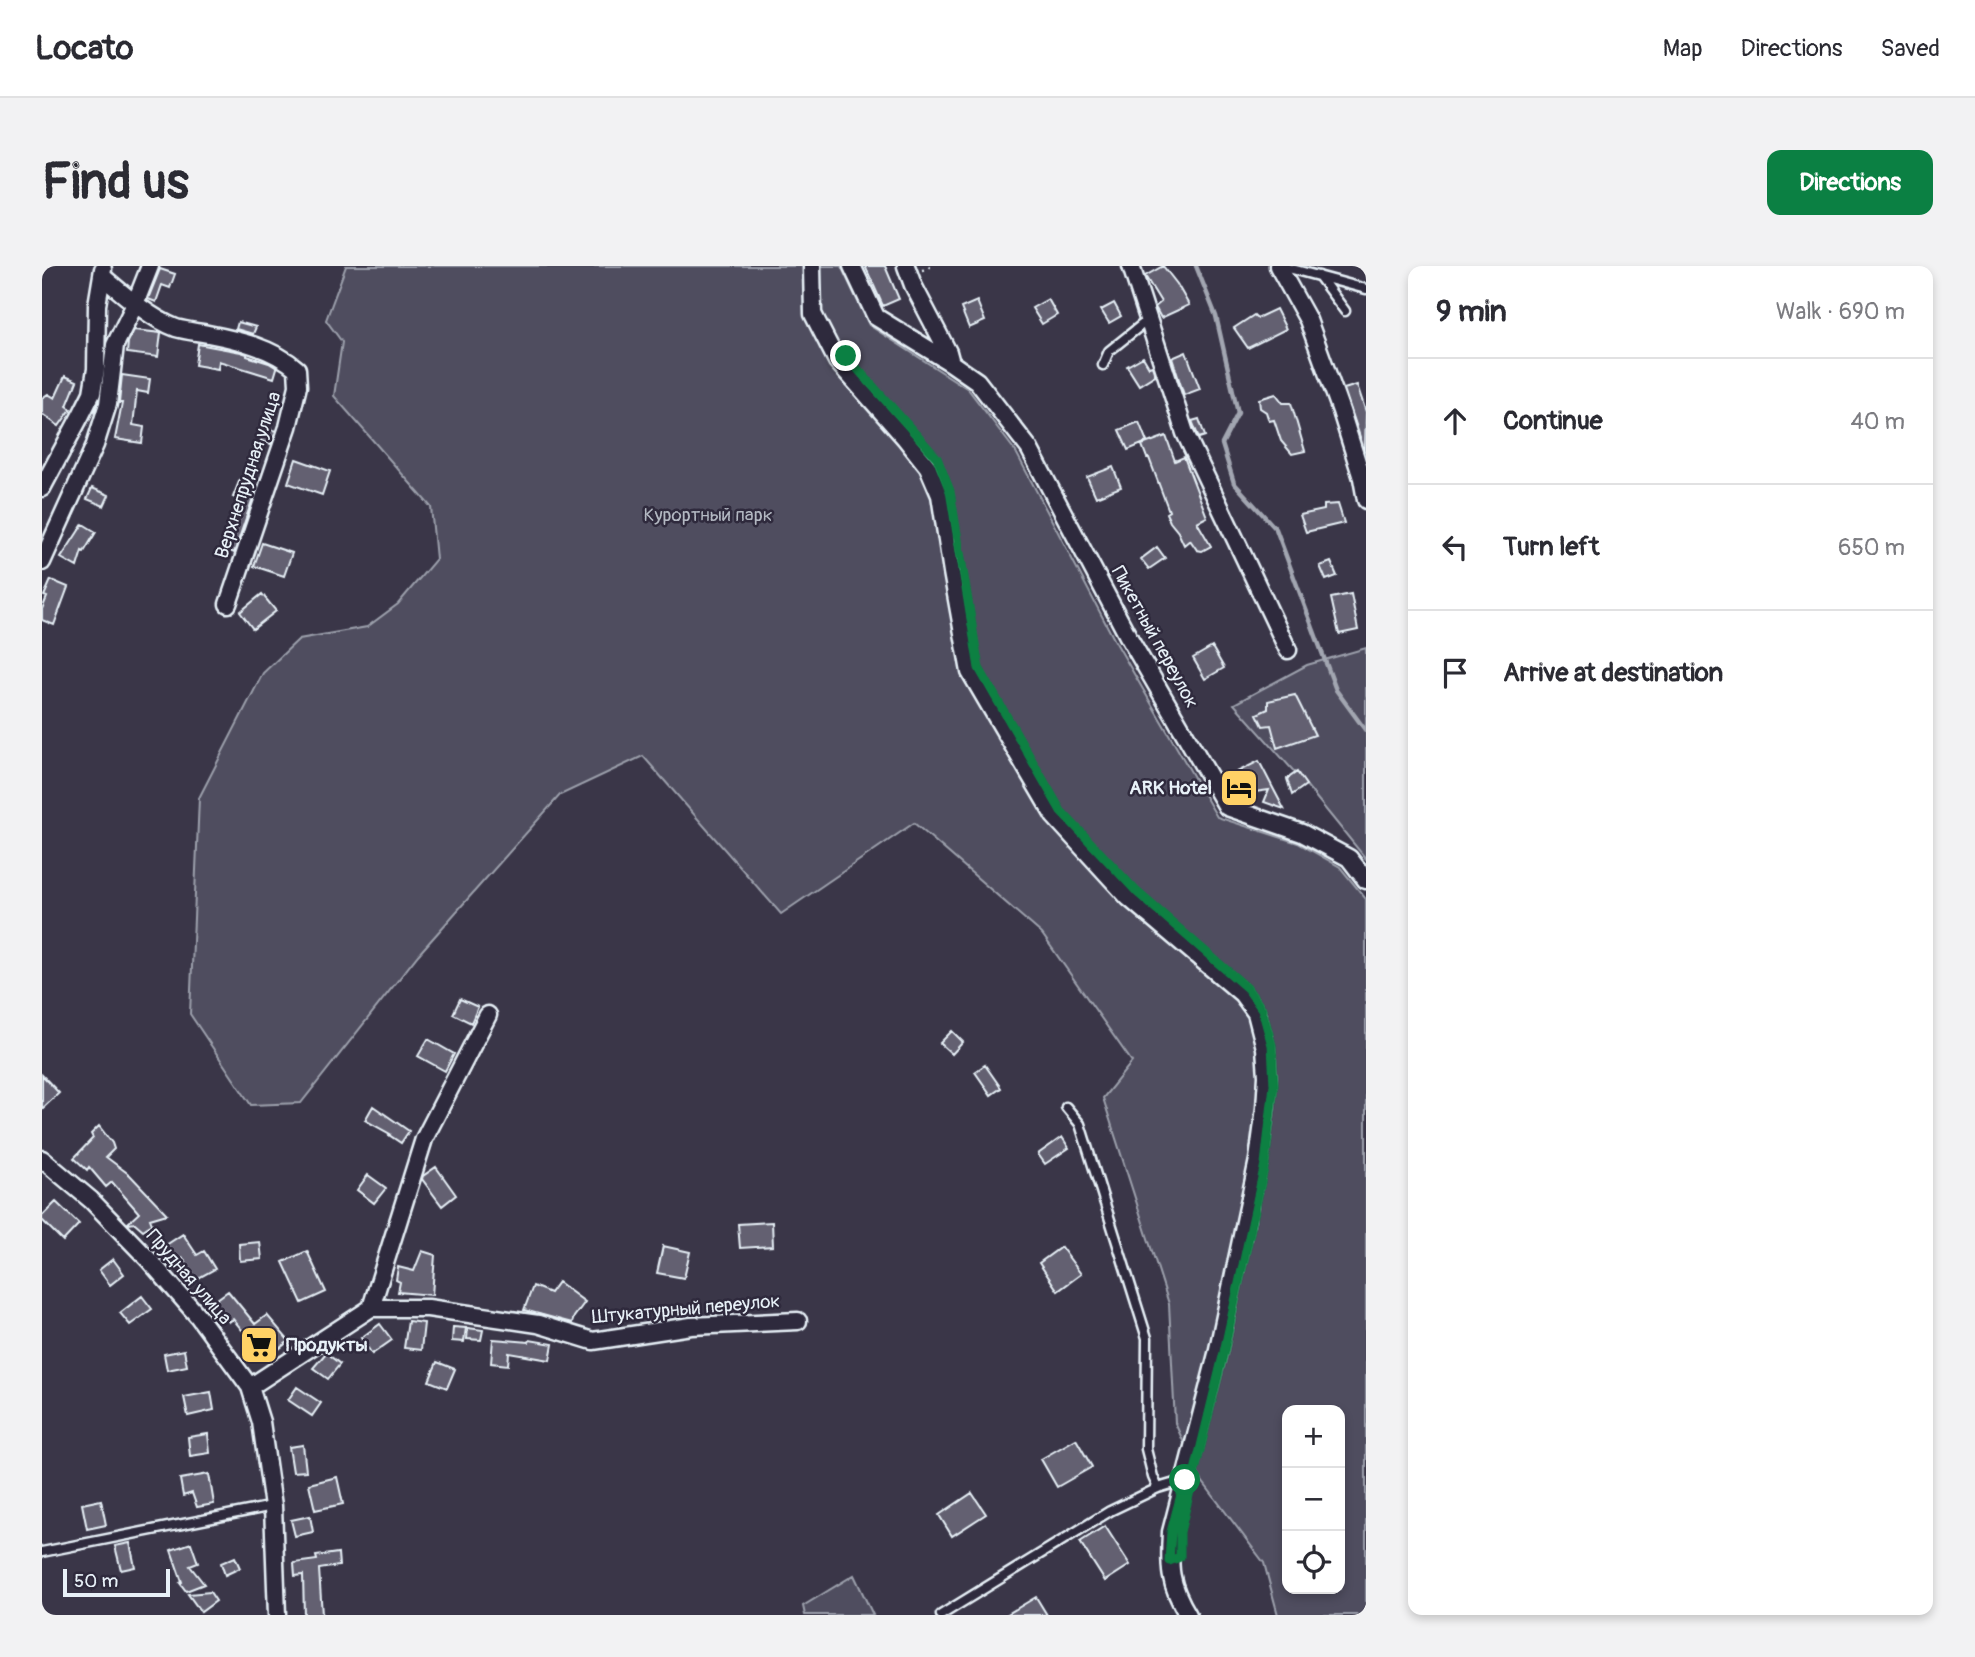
<!DOCTYPE html>
<meta charset="utf-8">
<style>
body{margin:0;font-family:Pangolin,sans-serif;background:#f2f2f3;color:#2b2b33}
.controls{position:absolute;right:21px;bottom:21px;display:grid;overflow:hidden;border-radius:14px;box-shadow:0 4px 10px #0003}
.controls button{width:63px;height:63px;display:grid;place-items:center;padding:0;border:0;border-bottom:2px solid #e1e1e2;background:#fff;color:#2b2b33;font:35px sans-serif}
.scale{position:absolute;left:21px;bottom:18px;width:107px;box-sizing:border-box;padding-left:7px;border:4px solid #e8f1f8;border-top:0;font-size:19px;line-height:24px;white-space:nowrap;color:#e8f1f8;-webkit-text-stroke:5px #2f2a3d;paint-order:stroke}
.stop{position:absolute;width:21px;height:21px;margin:-16px;border:5px solid #0b8043;border-radius:50%;background:#fff}
.stop.end{background:#0b8043;border-color:#fff;box-shadow:0 2px 7px #0008}
.list{margin:0;padding:0;list-style:none}
h2{display:flex;justify-content:space-between;align-items:center;height:91px;margin:0;padding:0 28px;font-size:30px}
h2 small{font-size:23px;font-weight:400;color:#7c7c81}
.list li{display:grid;grid-template-columns:46px 1fr auto;gap:21px;align-items:center;box-sizing:border-box;height:126px;padding:0 28px;border-top:2px solid #e1e1e2}
.list b{display:block;font-size:26px;white-space:nowrap}
.list em{font-size:23px;font-style:normal;color:#7c7c81}
.icon{flex:none;width:38px;height:38px;fill:none;stroke:currentColor;stroke-width:2;stroke-linecap:round;stroke-linejoin:round}
.map{position:relative;flex:none;width:1324px;height:1349px;overflow:hidden;border-radius:14px}
header{display:flex;align-items:center;gap:42px;box-sizing:border-box;height:98px;padding:0 35px;background:#fff;border-bottom:2px solid #e1e1e2}
header strong{font-size:33px}
nav{display:flex;gap:38px;margin-inline-start:auto;font-size:24px}
.intro{display:flex;align-items:center;justify-content:space-between;box-sizing:border-box;height:168px;padding:0 42px}
h1{margin:0;font-size:49px}
.button{padding:18px 32px;border-radius:14px;background:#0b8043;color:#fff;font-size:24px;font-weight:700}
main{display:flex;gap:42px;padding:0 42px}
aside{flex:1;background:#fff;border-radius:14px;box-shadow:0 4px 10px #0003}
.map>svg:first-child{display:block}
</style>
<header>
<strong>Locato</strong>
<nav><a>Map</a><a>Directions</a><a>Saved</a></nav>
</header>
<div class="intro"><h1>Find us</h1><a class="button">Directions</a></div>
<main>
<div class="map">
<svg width="1324" height="1349" viewBox="0 0 1324 1349">
<rect width="100%" height="100%" fill="#3a3648"/>
<filter id="ink" filterUnits="userSpaceOnUse"><feTurbulence type="fractalNoise" baseFrequency=".0143" numOctaves="2"/><feDisplacementMap in="SourceGraphic" scale="14" xChannelSelector="R" yChannelSelector="G"/><feConvolveMatrix kernelMatrix="1 2 1 2 8 2 1 2 1" color-interpolation-filters="sRGB"/></filter>
<g filter="url(#ink)">
<!-- green -->
<path fill="#504e5f" stroke="#9ca0ac" stroke-width="2" fill-rule="evenodd" d="M304 0H799L827 59 926 123 974 186 1073 375 1175 551 1256 577 1298 601 1324 633V1349H1236L1222 1297 1157 1211 1133 1157 1127 1038 1061 832 1090 796 1000 668 872 557 739 648 601 490 518 529 376 689 259 837 209 839 148 748 157 532 221 407 257 373 325 361 356 338 394 293 389 241 292 130 300 76 284 54ZM1245 1144H1298V1323H1245Z
M1324 382V593L1264 519 1192 438 1265 399Z
M812 1309 831 1349H763L761 1340Z"/>
<g fill="none" stroke-linecap="round" stroke-linejoin="round">
<!-- stream -->
<path stroke="#a2a6b1" stroke-width="4.5" d="M1154 0 1174 50 1196 147 1180 178 1192 217 1234 263 1294 424 1324 465"/>
</g>
<!-- building -->
<path fill="#636171" stroke="#e8f1f8" stroke-width="2" d="M823 0H843L857 33 841 40Z
M1121 0 1135 18 1147 39 1119 52 1113 41 1119 36 1103 10Z
M118 3 133 8 128 22 120 19 114 36 106 33Z
M1006 33 1015 49 1000 58 990 42Z
M935 35 943 55 927 62 919 42Z
M1072 37 1079 50 1067 57 1059 44Z
M1234 43 1244 63 1206 82 1192 62 1212 49 1215 52Z
M196 56 214 61 211 68 194 63Z
M92 64 119 67 116 91 85 87 86 76Z
M156 78 199 86 205 88V90L227 97 235 102 232 112 177 95 176 103 153 99Z
M1144 86 1158 123 1142 129 1130 92Z
M1101 91 1107 101 1110 100 1113 109 1097 119 1085 100Z
M80 109 108 113 106 127 95 125 91 159 102 161 100 177 73 173 80 137H77Z
M23 110 35 115 25 140 29 143 17 160 0 148V132L6 128 13 132Z
M1315 119 1324 146 1323 186 1302 123Z
M1234 128 1241 137H1249L1263 185 1250 188 1239 175 1232 154 1227 155 1224 146 1218 142 1217 133Z
M1157 153 1163 170 1157 172 1150 155Z
M1097 156 1105 176 1086 184 1077 164Z
M223 162 234 165 229 178 219 175Z
M1124 170 1133 195 1142 191 1165 251 1155 256 1169 280 1160 285 1155 284 1148 274 1142 279 1136 266 1128 256 1124 247 1127 245 1107 192H1105L1100 179Z
M254 193 288 205 280 229 246 217Z
M1071 201 1079 221 1054 231 1045 211Z
M198 213 215 220 192 287 179 281 191 268 185 266 198 233 191 231Z
M50 222 67 229 62 240 45 233Z
M1296 238 1302 257 1264 266 1258 249 1282 244V239Z
M41 258 54 266 42 286 40 285 35 301 19 292Z
M220 277 250 287 242 310 212 300Z
M1115 281 1123 292 1107 303 1099 293Z
M1289 296 1295 310 1284 314 1278 300Z
M9 314 26 321 12 359 0 354V343L5 331 2 330Z
M220 328 234 345 211 363 198 346Z
M1309 328 1316 364 1297 368 1289 332Z
M1170 381 1182 402 1163 413 1151 392Z
M1253 429 1273 469 1235 482 1229 459 1221 460 1215 448 1226 443V435Z
M1217 495 1232 524 1242 543 1222 536 1227 524 1206 527 1195 522 1189 509Z
M1255 506 1264 519 1250 529 1245 513Z
M418 733 436 741 429 757 411 748Z
M910 765 921 776 910 788 898 777Z
M386 773 412 788 403 805 376 790Z
M943 799 959 822 949 829 933 806Z
M0 809 17 827 0 843Z
M331 840 367 865 359 877 347 869 348 868 323 854Z
M57 860 70 877 72 883 64 891 88 909 125 948 108 953 110 958 101 964 93 957 87 958 86 957 97 947 70 916 64 921 47 901 45 904 32 892 51 872 49 868Z
M1020 871 1027 882 1003 898 996 888Z
M394 901 414 929 400 940 380 913 381 910Z
M326 909 344 922 332 937 315 924Z
M14 936 37 958 21 975 0 954V950Z
M730 956 731 980 698 982 696 958Z
M141 968 155 989 162 985 173 1003 153 1014 141 992 132 998 121 981Z
M218 976 220 993 198 995 197 978Z
M621 980 648 986 642 1012 615 1007Z
M1019 981 1039 1008 1016 1025 997 997Z
M265 985 284 1026 260 1037 241 996Z
M380 985 393 989 390 1029 356 1026 358 1016 354 1014 356 1001 372 1005Z
M71 993 82 1008 68 1019 57 1004Z
M516 1016 543 1036 532 1051 530 1057 482 1044 491 1020 508 1027Z
M186 1025 213 1058 225 1049 247 1075 224 1093 191 1053 187 1056 171 1036Z
M100 1030 110 1043 88 1059 78 1047Z
M366 1055 382 1057 379 1084 362 1082Z
M338 1058 350 1074 330 1088 319 1072Z
M411 1061 424 1062 422 1076 410 1075Z
M426 1062 441 1064 439 1074 425 1073Z
M451 1073 487 1076 488 1074 511 1078 508 1094 467 1087 466 1099 449 1097Z
M142 1084 145 1100 125 1104 122 1088Z
M284 1087 298 1098 286 1113 271 1102Z
M395 1096 413 1103 405 1122 387 1115Z
M255 1121 279 1137 270 1150 246 1134Z
M169 1126 172 1144 146 1150 142 1131Z
M166 1168 168 1187 148 1190 146 1171Z
M1034 1173 1050 1201 1015 1221 999 1193Z
M261 1179 264 1205 251 1206 247 1181Z
M167 1208 172 1238 155 1241 150 1227 141 1230 138 1213Z
M295 1211 301 1238 273 1244 267 1218Z
M930 1227 944 1248 910 1270 897 1249Z
M59 1234 64 1259 45 1263 40 1238Z
M268 1250 271 1266 253 1270 249 1254Z
M1063 1260 1088 1299 1063 1315 1038 1276Z
M88 1277 93 1301 79 1304 73 1280Z
M149 1277 156 1297 148 1300 162 1318 144 1325 138 1317 140 1316 129 1284Z
M296 1287 297 1300 277 1303 280 1349H262L261 1309 253 1310 252 1297 275 1294 274 1290Z
M193 1291 198 1302 183 1309 179 1297Z
M168 1326 174 1335 159 1346 146 1328Z
M994 1331 1005 1349H964Z"/>
<g fill="none" stroke-linecap="round" stroke-linejoin="round">
<defs>
<path id="service" d="M1239 0 1324 23
M1277 10 1303 45
M1061 99 1067 85 1107 53
M1024 841 1038 858 1105 1072 1104 1183 1111 1211 1116 1222
M0 1286 231 1240
M899 1349 1068 1245 1116 1222 1143 1214"/>
<path id="minor" d="M770 0 771 48 795 95 863 172 886 201 898 229 910 306 928 406 1012 550 1087 632 1200 728 1214 747 1223 782 1225 810 1223 842 1216 894 1175 1088 1129 1266C1127 1302 1127 1318 1146 1349
M810 0 834 51 909 97 935 115 987 182 1086 370 1185 541 1260 567 1307 592 1324 614
M864 0 871 19 906 86 909 97
M1089 0 1143 167 1246 384
M1236 0 1266 54 1299 145 1320 212 1324 234
M60 10C81 28 108 52 134 62 144 65 156 66 166 68 197 74 231 82 255 103L256 120 246 161 186 338
M0 222 39 149 50 127 54 103 55 39 61 3
M0 296 53 179 66 138 73 79 93 38 108 0
M0 893 49 934 108 995 156 1050 208 1121 219 1156 231 1240 235 1349
M329 1042H386L496 1058 551 1075 649 1060 756 1055
M208 1121 329 1042 382 873 446 749"/>
</defs>
<!-- service casing -->
<use href="#service" stroke="#e8f1f8" stroke-width="13"/>
<!-- minor casing -->
<use href="#minor" stroke="#e8f1f8" stroke-width="21"/>
<!-- path -->
<path stroke="#e8f1f8" stroke-width="2.5" stroke-dasharray="2 5" stroke-linecap="butt" d="M880 4 885 3 888 0"/>
<!-- service -->
<use href="#service" stroke="#2f2a3d" stroke-width="8"/>
<!-- minor -->
<use href="#minor" stroke="#2f2a3d" stroke-width="16"/>
</g>
</g>
<g fill="none" stroke-linecap="round" stroke-linejoin="round" filter="url(#ink)">
<!-- route -->
<path stroke="#0b8043" stroke-width="9" d="M804 90 895 192 908 225 937 402 1019 545 1095 626 1205 722 1220 743 1230 779 1232 819 1223 898 1182 1086 1138 1266V1291L1127 1295 1129 1266 1143 1214"/>
</g>
<!-- icons -->
<defs>
<symbol id="hotel-square" viewBox="-11 -11 22 22"><rect x="-9" y="-9" width="18" height="18" rx="4" fill="#ffd166" stroke="#2f2a3d"/><path d="M-6-4.5h1.5V1H6V5H4.5V3h-9V5H-6ZM-4 0a1.8 1.8 0 1 1 3.6 0ZM.5 0V-2.5h3Q6-2.5 6 0Z" fill="#111"/></symbol>
<symbol id="supermarket-square" viewBox="-11 -11 22 22"><rect x="-9" y="-9" width="18" height="18" rx="4" fill="#ffd166" stroke="#2f2a3d"/><path d="M-6-5.5h2.5l.6 2H6L4.5 2H-2.5L-4.4-4H-6ZM-1.5 3.2a1.3 1.3 0 1 0 .1 0ZM3 3.2a1.3 1.3 0 1 0 .1 0Z" fill="#111"/></symbol>
</defs>
<g fill-rule="evenodd">
<use href="#hotel-square" x="1175" y="500" width="44" height="44"/>
<use href="#supermarket-square" x="195" y="1057" width="44" height="44"/>
</g>
<g text-anchor="middle" dominant-baseline="central" stroke-width="5" stroke-linejoin="round" paint-order="stroke">
<!-- street labels -->
<g font-size="19" fill="#e8f1f8" stroke="#2f2a3d">
<text transform="translate(206 209) rotate(-72)">Верхнепрудная улица</text>
<text transform="translate(1113 371) rotate(61)">Пикетный переулок</text>
<text transform="translate(147 1011) rotate(49)">Прудная улица</text>
<text transform="translate(644 1043) rotate(-5)">Штукатурный переулок</text>
</g>
<!-- park labels -->
<g font-size="19" fill="#b3b8c2" stroke="#2f2a3d">
<text x="666" y="249">Курортный парк</text>
</g>
<!-- poi labels -->
<g font-size="19" font-weight="bold" fill="#e8f1f8" stroke="#2f2a3d" text-anchor="end">
<text x="1170" y="522">ARK Hotel</text>
<text x="244" y="1079" text-anchor="start">Продукты</text>
</g>
</g>
</svg>
<div class="controls">
<button>+</button>
<button>−</button>
<button><svg class="icon" aria-label="locate" viewBox="0 0 24 24"><circle cx="12" cy="12" r="6"/><path d="M12 2v4M12 18v4M2 12h4M18 12h4"/></svg></button>
</div>
<div class="scale">50 m</div>
<div class="stop" style="left:1143px;top:1214px"></div>
<div class="stop end" style="left:804px;top:90px"></div>
</div>
<aside>
<h2>9 min<small>Walk · 690 m</small></h2>
<ul class="list">
<li><svg class="icon" aria-label="ahead" viewBox="0 0 24 24"><path d="M12 20V5M6 11l6-6 6 6"/></svg><div><b>Continue</b></div><em>40 m</em></li>
<li><svg class="icon" aria-label="left" viewBox="0 0 24 24"><path d="M17 20v-9H6M10 6l-5 5 5 5"/></svg><div><b>Turn left</b></div><em>650 m</em></li>
<li><svg class="icon" aria-label="arrive" viewBox="0 0 24 24"><path d="M6 21V4h12l-3 4 3 4H6"/></svg><div><b>Arrive at destination</b></div></li>
</ul>
</aside>
</main>
